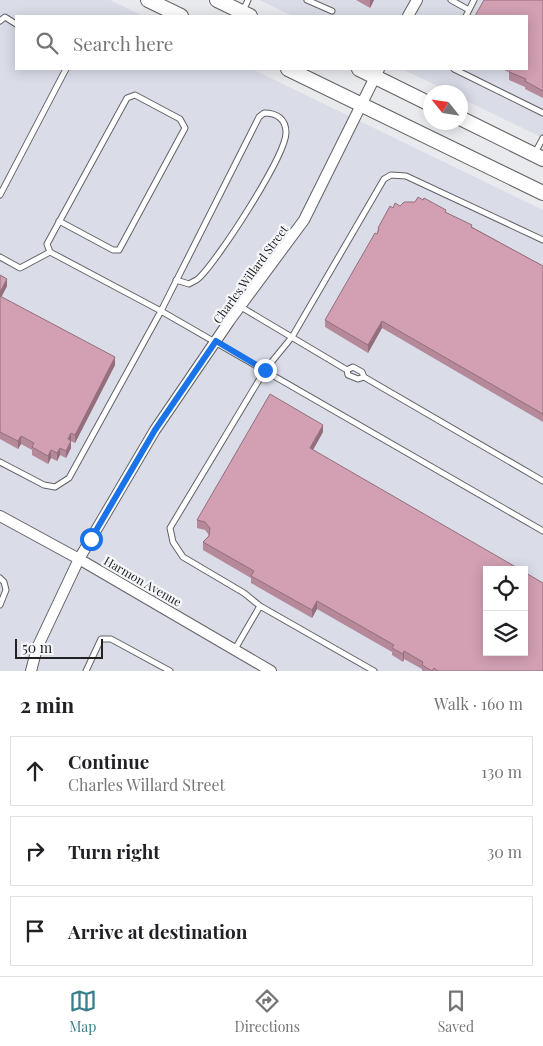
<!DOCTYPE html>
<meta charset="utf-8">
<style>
body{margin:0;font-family:"Playfair Display",serif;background:#f6f6f6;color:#202124}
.controls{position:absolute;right:15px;bottom:15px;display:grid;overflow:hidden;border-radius:0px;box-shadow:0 2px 12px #0003}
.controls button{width:45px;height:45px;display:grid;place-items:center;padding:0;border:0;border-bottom:1px solid #e0e0e0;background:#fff;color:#202124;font:25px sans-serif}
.compass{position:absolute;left:423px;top:85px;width:45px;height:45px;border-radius:50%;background:#fff;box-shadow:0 2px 12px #0003;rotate:300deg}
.scale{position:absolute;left:15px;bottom:12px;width:88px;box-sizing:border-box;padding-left:5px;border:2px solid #222223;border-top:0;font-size:14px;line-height:18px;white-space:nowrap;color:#222223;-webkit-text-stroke:4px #f6f7fb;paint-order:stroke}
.stop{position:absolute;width:15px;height:15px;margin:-11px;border:4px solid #1a73e8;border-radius:50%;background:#fff}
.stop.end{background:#1a73e8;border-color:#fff;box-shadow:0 1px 5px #0008}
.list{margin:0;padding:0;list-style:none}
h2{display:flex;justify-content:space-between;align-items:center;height:65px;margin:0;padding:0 20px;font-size:21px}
h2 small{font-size:16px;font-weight:400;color:#757577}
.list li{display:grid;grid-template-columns:32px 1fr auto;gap:15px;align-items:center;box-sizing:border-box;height:70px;margin:0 10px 10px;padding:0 10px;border:1px solid #e0e0e0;border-radius:0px}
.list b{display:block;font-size:19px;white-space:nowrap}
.list p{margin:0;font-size:16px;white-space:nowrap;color:#757577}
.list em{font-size:16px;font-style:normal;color:#757577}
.icon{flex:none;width:28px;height:28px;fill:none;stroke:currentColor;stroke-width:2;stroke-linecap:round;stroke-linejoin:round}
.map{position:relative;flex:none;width:543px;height:671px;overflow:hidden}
.search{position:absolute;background:#fff;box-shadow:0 2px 12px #0003;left:15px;right:15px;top:15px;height:55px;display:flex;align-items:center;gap:12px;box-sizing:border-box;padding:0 18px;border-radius:0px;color:#757577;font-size:19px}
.sheet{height:305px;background:#fff}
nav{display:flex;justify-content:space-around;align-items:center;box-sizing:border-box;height:70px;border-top:1px solid #e0e0e0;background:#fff;font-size:14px;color:#757577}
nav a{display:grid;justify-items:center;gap:2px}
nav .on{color:#397f8b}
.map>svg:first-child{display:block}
</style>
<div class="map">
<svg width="543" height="671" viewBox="0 0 543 671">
<rect width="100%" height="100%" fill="#e9eaee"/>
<!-- built -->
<path fill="#dadde8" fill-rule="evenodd" d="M0 0H110L143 16H16V69H252L543 210V671H0ZM487 570H524V652H487Z
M259 0H543V138L461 98 460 92H450L402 69H527V16H293Z"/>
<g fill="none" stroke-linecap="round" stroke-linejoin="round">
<defs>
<path id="lane" d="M307 0 332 11
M451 0 469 10
M243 11 248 0
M466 16 474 0
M0 21 5 17 16 24
M454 69 543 113
M535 153 543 138
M0 195 66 69
M59 221 113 250H119L185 128 180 119 135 95 127 98 47 244 50 252 161 311 259 117 264 113C277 113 286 119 286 133 285 157 218 260 199 278 196 281 192 282 189 284L176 280
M0 257 20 268 50 252
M241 307 347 370 348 375 358 379 364 377 362 372 353 367 347 370
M364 377 543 481
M0 462 44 485 55 487 69 478 161 311 543 531
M0 578 4 582 6 590 0 605
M260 606 244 593 183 557 173 542 170 528 265 370 292 337 384 179 391 175 406 176 543 240
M235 649 260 606 374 671
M86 671 101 639H111L170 671"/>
<path id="street" d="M408 16 417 0
M0 516 79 559 271 671
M31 671 37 648 79 559 155 430 230 320 304 220 379 69"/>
<path id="secondary" d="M148 0 181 16
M217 0 250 16
M288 69 543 193
M359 69 430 104
M460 118 543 159"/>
</defs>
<!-- lane casing -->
<use href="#lane" stroke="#616265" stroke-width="7"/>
<!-- street casing -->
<use href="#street" stroke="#616265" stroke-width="12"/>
<!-- secondary casing -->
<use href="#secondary" stroke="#616265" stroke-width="16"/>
<!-- lane -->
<use href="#lane" stroke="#fff" stroke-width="5"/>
<!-- street -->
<use href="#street" stroke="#fff" stroke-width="10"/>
<!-- secondary -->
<use href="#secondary" stroke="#fff" stroke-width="14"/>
</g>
<!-- wall -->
<path fill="#b5899a" d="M356 0H374L370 8Z
M543 0V98L525 89V87L509 80V72L510 70H509L508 72 503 69H527Z
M423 200 543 266V422L382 328 368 353 325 327V320L377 234 378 228 393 208Z
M0 275 7 286 1 297 115 365 75 443 71 441V448L66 458 60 455 57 461 51 458 48 464 32 455V450L21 444 18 449 0 439Z
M323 432 313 450 543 671H422V669L404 659 403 662 392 655V652L317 609 312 618 251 583V578L203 550V542L209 535 205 530 197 528V520Z"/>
<!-- shaded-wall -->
<path fill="#936f7d" d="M370 0H374L370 8Z
M7 279V286L0 300V292Z
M382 321V328L368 353V345Z
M115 357V365L75 443V435Z
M323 425V432L310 455V448Z
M71 433V448L66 458V451L68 439Z
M21 436V444L18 449V441Z
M60 448V455L57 461V453Z
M51 450V458L48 464V456Z
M317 601V609L312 618V610Z
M404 651V659L403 662V654Z"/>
<!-- building -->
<path fill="#d29fb3" stroke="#936f7d" d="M484 0H543V91L525 81 526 79 509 72 511 69H527V16H475Z
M418 197 423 200 424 198 446 210 445 212 472 225 471 227 543 266V414L382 321 368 345 325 320 375 233 377 234 379 229 378 228 390 206 393 208 395 203 400 206 404 202H415Z
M0 275 7 279 0 292Z
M0 296 115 357 75 435 71 433 68 439 71 441 66 451 60 448 57 453 51 450 48 456 32 447 34 443 21 436 18 441 0 432Z
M270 394 323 425 310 448 521 570H487V652H524V572L543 583V671H438L434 668 432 671 422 665 423 662 404 651 403 654 392 648 394 645 317 601 312 610 251 576 254 571 203 542 209 536 210 528 205 522 197 520Z"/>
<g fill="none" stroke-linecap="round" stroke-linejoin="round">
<!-- route -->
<path stroke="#1a73e8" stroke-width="6" d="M91 539 155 430 216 341 265 370"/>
</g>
<g text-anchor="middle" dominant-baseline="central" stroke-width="4.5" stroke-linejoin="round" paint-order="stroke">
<!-- street labels -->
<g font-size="12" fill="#222223" stroke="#f6f7fb">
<text transform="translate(250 274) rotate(-54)">Charles Willard Street</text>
<text transform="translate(143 581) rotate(30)">Harmon Avenue</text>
</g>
</g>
</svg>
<div class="controls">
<button><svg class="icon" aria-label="locate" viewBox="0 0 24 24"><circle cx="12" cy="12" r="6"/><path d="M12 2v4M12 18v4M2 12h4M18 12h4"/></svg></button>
<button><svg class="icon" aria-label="layers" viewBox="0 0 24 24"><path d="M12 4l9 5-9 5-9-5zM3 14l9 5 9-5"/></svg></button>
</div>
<svg class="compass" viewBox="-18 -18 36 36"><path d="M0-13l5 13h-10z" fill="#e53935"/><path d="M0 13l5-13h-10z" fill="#757577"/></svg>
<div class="scale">50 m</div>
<div class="stop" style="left:91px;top:539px"></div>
<div class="stop end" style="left:265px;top:370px"></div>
<div class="search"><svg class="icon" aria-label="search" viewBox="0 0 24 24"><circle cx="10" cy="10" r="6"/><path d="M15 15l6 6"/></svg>Search here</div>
</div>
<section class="sheet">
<h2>2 min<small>Walk · 160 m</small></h2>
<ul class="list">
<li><svg class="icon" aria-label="ahead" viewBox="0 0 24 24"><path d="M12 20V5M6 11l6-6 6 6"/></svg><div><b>Continue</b><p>Charles Willard Street</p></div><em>130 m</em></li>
<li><svg class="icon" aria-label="right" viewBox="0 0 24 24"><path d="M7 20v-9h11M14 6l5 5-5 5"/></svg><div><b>Turn right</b></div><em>30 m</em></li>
<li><svg class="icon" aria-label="arrive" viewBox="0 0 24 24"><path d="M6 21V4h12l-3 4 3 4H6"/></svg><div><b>Arrive at destination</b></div></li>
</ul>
</section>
<nav>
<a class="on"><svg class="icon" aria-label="map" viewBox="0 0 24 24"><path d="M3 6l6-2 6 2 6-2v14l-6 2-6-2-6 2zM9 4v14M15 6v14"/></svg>Map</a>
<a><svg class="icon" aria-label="directions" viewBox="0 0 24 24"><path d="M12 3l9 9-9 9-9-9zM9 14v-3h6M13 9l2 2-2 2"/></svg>Directions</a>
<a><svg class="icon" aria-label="saved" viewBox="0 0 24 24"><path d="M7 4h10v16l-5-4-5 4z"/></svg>Saved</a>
</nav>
